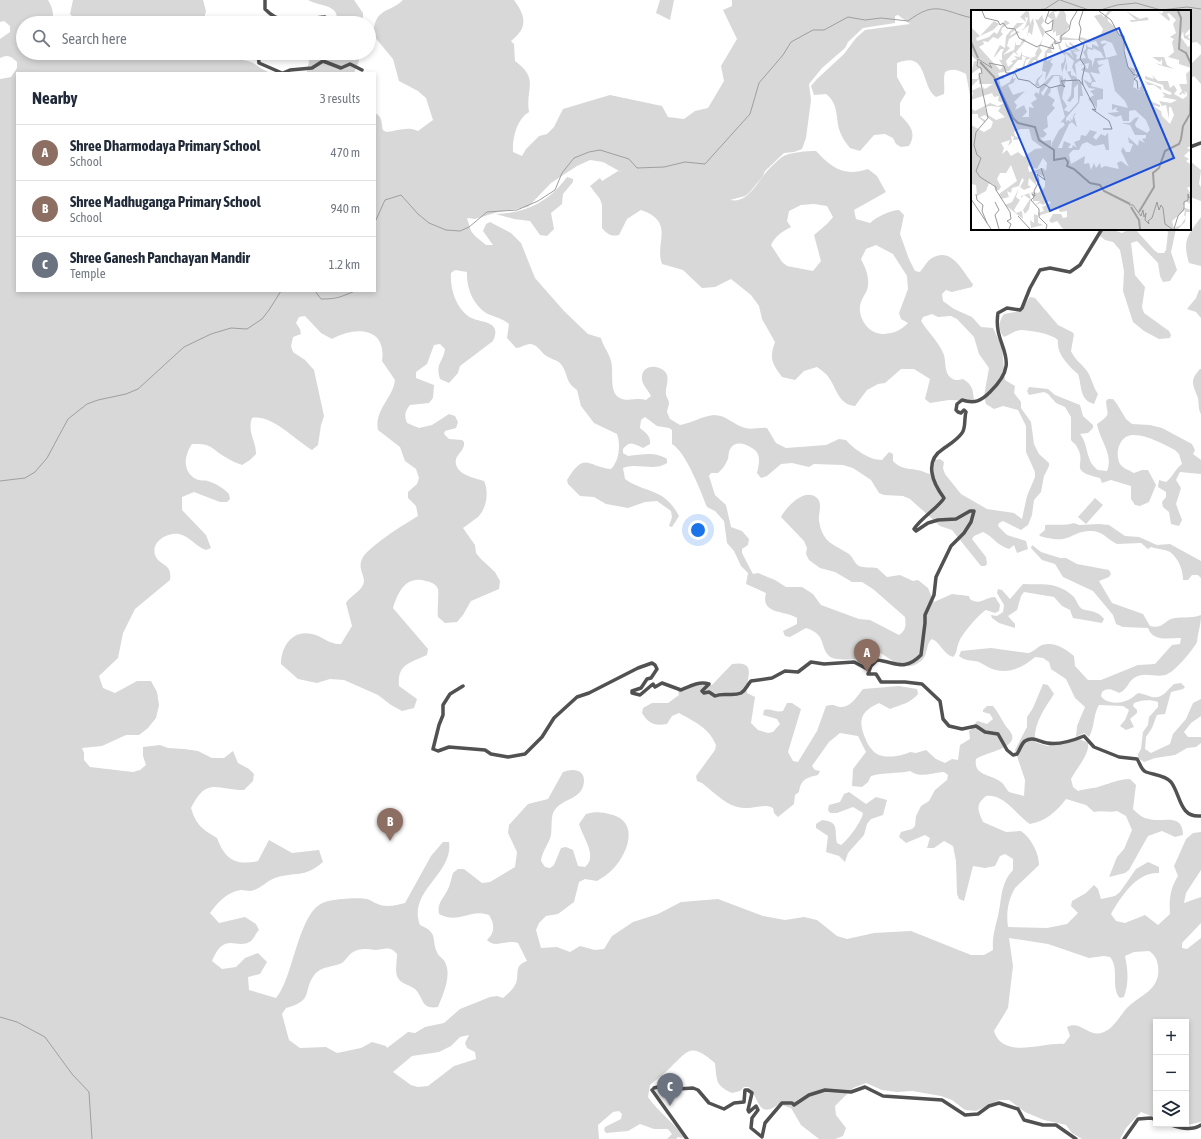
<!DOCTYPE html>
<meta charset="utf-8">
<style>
body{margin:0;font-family:"Asap Condensed",sans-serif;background:#f6f6f7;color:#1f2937}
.controls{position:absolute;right:12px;bottom:12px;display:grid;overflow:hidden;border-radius:0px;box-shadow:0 2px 6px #0003}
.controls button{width:36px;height:36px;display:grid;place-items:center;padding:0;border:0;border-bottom:1px solid #e0e1e3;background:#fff;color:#1f2937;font:20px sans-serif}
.you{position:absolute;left:698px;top:530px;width:14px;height:14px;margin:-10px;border:3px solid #fff;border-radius:50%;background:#1a73e8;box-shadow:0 0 0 6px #1a73e833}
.badge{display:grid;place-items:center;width:26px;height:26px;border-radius:50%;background:#d93025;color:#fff;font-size:13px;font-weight:700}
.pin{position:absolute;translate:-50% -33px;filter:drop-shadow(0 1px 2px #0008)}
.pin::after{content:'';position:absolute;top:21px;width:14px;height:12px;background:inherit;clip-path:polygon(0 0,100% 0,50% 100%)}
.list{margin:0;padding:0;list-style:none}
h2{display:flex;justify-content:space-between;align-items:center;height:52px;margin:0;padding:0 16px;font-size:17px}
h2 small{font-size:13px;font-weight:400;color:#747a83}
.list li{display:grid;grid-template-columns:26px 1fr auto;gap:12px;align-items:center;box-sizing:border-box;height:56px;padding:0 16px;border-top:1px solid #e0e1e3}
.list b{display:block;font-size:15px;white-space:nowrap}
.list p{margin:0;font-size:13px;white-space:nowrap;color:#747a83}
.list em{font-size:13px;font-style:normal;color:#747a83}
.icon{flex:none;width:22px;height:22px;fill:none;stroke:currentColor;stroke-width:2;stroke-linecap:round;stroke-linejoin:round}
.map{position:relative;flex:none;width:1201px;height:1139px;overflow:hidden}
.search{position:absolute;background:#fff;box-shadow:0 2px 6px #0003;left:16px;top:16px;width:360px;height:44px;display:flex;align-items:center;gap:10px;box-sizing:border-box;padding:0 14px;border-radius:22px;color:#747a83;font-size:15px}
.panel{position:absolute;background:#fff;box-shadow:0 2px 6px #0003;left:16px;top:72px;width:360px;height:220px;border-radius:0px}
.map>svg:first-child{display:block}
</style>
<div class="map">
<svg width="1201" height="1139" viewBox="0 0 1201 1139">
<rect width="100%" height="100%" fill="#fff"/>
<!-- green -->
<path fill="#d8d8d8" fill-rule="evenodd" d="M0 0H48C53 8 54 14 52 23H23V53H204C224 64 232 56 248 61 256 63 261 70 271 73H17V291H375V113C383 117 381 123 383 130L386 132C398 131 407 126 418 131L433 120 426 98 418 91 399 81 393 59 373 35C375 7 388 14 403 0H514C526 16 528 28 511 41L514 44 515 61C540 79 525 89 529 112 517 119 512 138 513 152L522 156 526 149 539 136 547 134 554 127 563 109 610 95 662 106 668 117 684 119 695 111 708 108 724 81 721 66 737 39 723 10 732 6V0H1201V46L1197 42 1190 43V11H972V106L966 74C958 70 953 68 945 72 943 80 945 86 944 94L936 97C920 86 929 50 897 63V77L906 93 900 103V115C910 125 917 132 909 146L901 147 896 144 893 138 885 134 874 135 860 151 850 148C845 142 841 136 839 129 836 116 838 103 826 94L814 95 811 86 817 79 844 54 856 38 865 30 910 24 898 15 895 16V23L863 28 848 42 845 48 822 68 809 84 811 100 806 138 802 149 794 152 784 153 765 171 763 176 749 193 745 196 730 200C749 204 757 181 769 169 771 167 779 159 782 157 789 152 808 151 816 151 832 168 844 177 868 169L877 176 886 192 854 210 856 219 870 223C876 217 891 210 899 210L904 215 900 234 909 259 915 271 920 272C924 267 927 261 932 258 952 246 963 272 973 284L972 287 952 292 946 290 942 294 943 301 954 309 972 317 981 327 993 328 1002 347 1005 380 1015 386 1014 393 1021 402V408L1031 422 1034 444 1039 454 1049 463V466L1044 476 1041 492 1034 500 1032 515 1028 525 1021 530 1003 521 999 523 998 526 1007 535 1026 541 1028 549 1017 553 1014 545 1009 549C996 545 994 537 983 532L974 536 972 539 986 557 987 564 985 566H981L952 530 940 526 910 499 903 496 884 495 879 493 871 480 853 468 843 465 814 464 809 467 792 463 781 464 767 476 761 478 757 473C759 463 762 454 752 448 744 443 733 440 729 452 728 455 729 458 727 461 725 466 722 469 718 473H711L709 476 715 495 726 505 731 527 742 531 749 539 748 545 742 549V553L753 574 758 573 775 580 786 587H802L813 594 821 605 859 619 870 620 899 635C906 630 906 626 905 617L873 589 862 582H852L835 572 820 568 809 560 806 554 807 548 804 541 781 517C786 507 805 487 817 498 823 503 818 514 819 521 823 544 834 544 849 554 853 557 854 563 859 566 864 568 871 567 877 568L887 577 900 575 913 581 918 580 928 588 934 602 952 594 969 596 970 599C980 606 985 597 995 597L1000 605 999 611 995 613 986 610C978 615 962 634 959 642 956 648 958 652 953 657 943 654 941 643 932 639 926 643 928 653 923 659 905 678 888 654 872 649 869 651 866 655 863 657 858 660 833 661 829 656 819 645 827 635 806 628L790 637 785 636 783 631 797 624V618C785 610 760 615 766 593L746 584 748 573 741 566 734 551 727 543 724 521 715 511 707 507C701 492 686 452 672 444V430L669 428 657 426 645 417 641 420 640 428C646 433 651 436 650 444L643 448C634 444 630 440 623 449V453L628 456C643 455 653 451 667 459V463C653 472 638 462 623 468L625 479C646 494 664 487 679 516L672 527 669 526 672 517 671 511 657 501 645 502 628 508 606 504 594 497 580 496 568 484 567 480C585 450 588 467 611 469 619 461 621 445 617 434L594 423 581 406 577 390C566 382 569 379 563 367 559 359 551 360 545 355 540 351 538 345 530 344 525 344 521 348 516 348L507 338 509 324C502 318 494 317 486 313 473 305 466 287 467 272L455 270 451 273C450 288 455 306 468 316 479 324 503 319 493 341L460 366 458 373 449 383 440 379C435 363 443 363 445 349L440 344 434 345 427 364 416 372V378L434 385 433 398 429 403 410 405C405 411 404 415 407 423L419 428 432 425 449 414 455 416 458 422 456 428 445 431 444 434 449 439 462 440 464 442C465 450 458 453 456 459 453 474 474 478 484 481 489 492 487 508 478 517 473 521 468 524 463 528L475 545 476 553 481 559 495 572 500 581 499 589 471 601 463 615 457 622 445 623 438 617C437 611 439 594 438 589 436 584 431 582 426 581 406 575 398 592 393 608L428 649 427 655C410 663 397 664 399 686L417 699 414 708 402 711 391 705 378 695 344 680 330 679 317 683 298 679 281 664C281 647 292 629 312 634 322 636 330 645 341 644L352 626 346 603C351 595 359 593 363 585 367 577 357 570 362 559 366 548 406 523 418 516L416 506 408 498V492L417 484 419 478 416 469 405 461 400 447 378 430C374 410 393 398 395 380L382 361C387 327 355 326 332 339L321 333 305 316 299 317 296 323 300 329 301 334 293 337 291 346 293 352 305 360 314 370 324 416 321 425 318 445 312 450C296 441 272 414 252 418 247 432 256 440 256 454L250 460 242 465C237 463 231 461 227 458 211 449 213 443 192 444 185 454 181 471 196 479 199 481 205 480 208 481 217 484 223 488 229 494L230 499 227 502H220L194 492 182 497V510L206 535 211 548 206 550C196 547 190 536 179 534 168 532 151 541 155 555 159 566 173 563 170 580L135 609 123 633 118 658 99 676 103 688 115 693 137 681H151L157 692 159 705 156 718 148 728 139 735H126L102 746 82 748 84 753V760L90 767 133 772 140 770 146 765 143 756V747L160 745 168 748 184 749 198 751 212 758H224L233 751 238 763 249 769 254 774 253 781 244 790C216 790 207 776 191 808 196 825 202 829 217 838 225 859 235 866 258 861L269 840 292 853 319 850 323 862C303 879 296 871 275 878 267 881 261 888 254 890 250 892 245 890 241 890 227 892 218 902 210 913L219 923 245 917 256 924 259 930C256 933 254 938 251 941 236 951 225 930 212 961L222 969 236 967 245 958 258 953 267 962 260 974 248 977 249 990 276 998C294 978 298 910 325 902 332 899 360 897 367 899 371 900 374 903 378 904 386 908 397 905 405 903L431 856 443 842H449C454 874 407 891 420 925 439 933 431 939 437 952 438 956 443 958 445 962 452 975 443 995 438 1007 421 1010 424 998 415 989 409 984 401 985 397 976 395 970 397 961 397 954 389 945 384 950 375 950 366 949 361 948 353 952 349 954 346 960 342 963 334 967 323 966 316 973 301 990 316 1000 286 1008L282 1014 289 1040 300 1048 326 1047 337 1053 361 1048 372 1042 386 1046 387 1048 408 1032 415 1033 425 1027 444 1023 460 1009 490 997 497 996 503 998C509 993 516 987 517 979 518 970 516 965 527 961L518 943C508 939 495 949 487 940 495 933 495 924 489 915 469 908 460 925 439 914 437 904 442 900 447 891 450 886 451 879 453 873L458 869H464L482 883 490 882 515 867 517 852 508 833 509 825 528 804 548 799 563 772C569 770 573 769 578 771 583 773 584 777 584 781 583 801 561 797 553 813 551 819 552 828 551 835 549 844 542 851 541 861L545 867 550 868 554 865 561 848 566 847 573 850 578 866 585 867C598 856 583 838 579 824L586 814C595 811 604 812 613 815 640 823 627 855 612 870 608 874 602 878 597 881L585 879 579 882 574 902 558 914 546 916 539 923 536 930 541 948 557 947 570 952 580 946 595 950 604 949 612 936 633 922 658 914 681 902 718 899 763 916 785 920 804 917 817 920 837 936 847 939 874 933 911 931 971 955H984L993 950C992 938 995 928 998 916 1002 899 1000 884 1013 870V859L1005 854 1000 856 995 866 985 868 973 866 964 901 959 899 957 894 956 861 953 846 944 841 934 848H927L930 838 925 835 906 843 899 837 901 832 912 829 915 826 916 816 921 806 929 801 935 790 947 780 948 775 944 772C933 772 921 779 910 771 897 774 884 772 871 776L868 782 862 787 852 786 853 769 866 752 858 736 840 733 829 742 812 766 815 770 820 771 818 775C806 778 801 779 799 792L795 795 794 804 778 817 774 813 773 808C764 803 754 809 745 808 728 808 715 793 702 783L697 781 696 776 715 750 716 745C709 728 695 722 679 713L672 716 667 724C654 726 649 724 642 713L643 708 652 703H668L679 695 678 691 697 685H712L732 664C759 660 745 679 747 693L755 697 751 723 758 730 768 733 773 732 780 724 777 719 763 715 764 710C771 708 776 713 783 711L787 703H792L801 709 788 752 793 761 798 762 817 731 826 706C835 703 835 707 842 707 852 706 857 696 863 689L899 686 917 689 918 694C911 703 900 705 890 709L879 703C859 712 858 722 866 740 868 745 872 751 877 754 886 759 902 756 910 752L916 753 926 750 936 759 945 763 952 759 958 760 960 745 970 739 969 731 974 727 976 722 978 721 987 724 993 719 990 714 983 712V710L987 706H993C998 712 1001 718 1005 725 1007 728 1010 730 1012 735 1016 749 985 752 976 759 973 776 992 774 1001 782 1004 784 1006 789 1009 792L1024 796 1025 780 1015 750 1027 727V717L1033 708 1043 684 1048 685 1054 694C1045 708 1033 724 1035 742L1047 746 1080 739 1088 743C1090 754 1076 769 1071 779L1073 787 1078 791C1087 788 1093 789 1101 786 1111 783 1119 779 1130 779L1136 785 1133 809C1138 814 1142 818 1149 819 1161 823 1183 812 1183 835L1175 837 1162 831 1148 836 1129 870 1125 873 1109 877 1117 857 1124 849 1132 830 1126 816 1117 811C1109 813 1102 810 1094 812L1086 805 1066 799C1056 812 1046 821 1030 824 1017 816 1004 793 986 796 975 805 978 810 983 822L1006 832 1021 831C1031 838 1039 853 1039 865L1015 888C1008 900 1006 913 1008 927L1047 928 1067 924 1078 913 1071 906 1072 901 1086 893 1094 885 1098 889 1101 899 1115 896 1120 892 1136 869 1148 862 1159 867V873C1136 872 1121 897 1111 914L1116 921 1125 923 1145 915 1158 925 1170 914C1169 899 1170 889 1178 876L1174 866 1186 839 1193 833 1201 832V870L1186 893 1184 903 1201 897V923L1182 943V948L1187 949 1201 938V1122L1187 1125 1173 1124H1186V1022H1156V1118L1141 1112 1126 1128 1120 1139H1082L1072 1133 1066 1125 1044 1120 1025 1112 1009 1100H999L976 1111 965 1110 952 1100 941 1096 912 1091 897 1092 882 1090 866 1083 853 1088 835 1106 836 1115 846 1128 843 1136 835 1139H819L801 1125 791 1108 779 1104C758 1120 759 1098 749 1087H744L740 1091 732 1093C715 1085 717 1081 715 1063 691 1043 689 1049 670 1068 664 1074 657 1079 650 1085L648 1097C659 1113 674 1122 684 1138L678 1137 676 1139H667L672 1134 668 1129H654L640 1124 628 1131 606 1133 604 1130 605 1127 621 1119 622 1114 619 1111 613 1112 598 1125 599 1139H0V79L11 77 17 68V62C11 56 8 54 0 58V39L10 32V26L4 21 0 22ZM590 160 603 162 621 172 618 171 602 181 600 178 590 186 600 199 602 205V228C607 234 611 237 619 235L627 219 641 210C676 222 654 243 662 264L683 270 702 288 715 287 731 279 751 295 759 306 762 319 775 342C769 359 772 363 782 377L795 380 804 371 817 367C820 369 824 372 827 375 836 386 838 405 855 406L867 390 878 384 885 383 901 369H914L930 379 925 399 930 403 949 400 974 401C973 390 973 385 963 379 959 380 955 381 951 378 944 373 946 362 944 355 939 342 928 332 921 321L923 317 932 314 938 317 951 316 957 319 974 337 979 354 989 368 984 396 986 404 994 409 1003 406 1018 410 1026 426V452L1035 472V477L1027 496 1022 519 1014 513 987 509 961 494 945 474 943 468 944 462 940 459 935 460 932 474C926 474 922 470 917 470 907 468 900 469 893 461V454L889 452 882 460C869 460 854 449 846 440L839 439 826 445 786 448 776 443 767 428C759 427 753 430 745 428 734 425 726 415 714 415 702 416 692 423 680 425L670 419 667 412C667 409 669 406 669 403 669 400 666 397 666 394 665 387 670 379 666 373 660 364 642 364 642 377 641 384 648 390 651 396L646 400C637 397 626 403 618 397 609 390 614 371 611 361 609 353 603 346 601 338L588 334 564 311 535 278 521 243 511 233 490 222 486 224 483 231 493 245H486L475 236 471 231 467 218 475 219 498 212 528 207 551 183 577 166ZM814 204 827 206 833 217 827 224 814 235 821 261 813 271 787 266 782 262 771 245C776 235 782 232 791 227L787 221 789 211 801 205ZM876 245 893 254 907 276 908 289 899 313 901 319 908 323C900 331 894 333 884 334 868 335 856 316 861 302 863 296 868 291 868 285 869 275 865 267 861 259L866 249ZM1009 938 1048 944 1089 958 1104 956 1110 957C1120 969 1110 987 1120 998L1124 997C1129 982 1128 971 1125 956L1134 952 1149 951C1155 955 1157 959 1158 966 1161 989 1142 994 1129 1006 1120 1014 1114 1030 1101 1033 1089 1037 1080 1020 1067 1027L1070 1036 1064 1044C1043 1042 1003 1060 994 1031L1008 1008 1013 966ZM469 1035 465 1043 467 1048 475 1052 476 1059 454 1066 428 1086 418 1087 411 1085 393 1072 412 1056 439 1052 451 1046 460 1037Z
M73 0H203L206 11 203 23H79L70 14Z
M308 0H354L363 13V23H337C340 3 319 7 308 0Z
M660 0H674L670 20 656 13Z
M306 53H356L359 61 354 73H300L307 72 309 61Z
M1201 54V84L1194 76 1190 79V65Z
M1190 154 1191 162 1201 170 1199 184 1201 187V201L1190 197Z
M567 177 573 179V182L563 194 562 204 551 213 554 229 547 236 540 235 530 221 514 219 496 214C526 213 549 202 567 177Z
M1201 217V266L1189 263C1182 240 1188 235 1201 217Z
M1103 229H1110L1122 233 1130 229H1135L1154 250 1158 253H1164L1166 250 1168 232 1165 229H1176L1171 252 1177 270 1170 281 1163 282 1160 276 1158 263 1137 241 1131 243 1135 275 1145 287 1142 307 1144 313 1169 331 1171 335 1170 338 1159 339 1144 331 1133 322 1123 291 1124 271 1120 250 1113 242 1105 240 1100 236Z
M1199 290H1201V318L1196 312 1187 309 1196 298Z
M1030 297 1035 298 1058 325 1072 332 1074 334 1071 351C1075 360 1081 363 1087 371 1091 376 1093 387 1098 394L1094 404C1079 400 1082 385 1078 374 1069 366 1056 354 1058 340 1050 333 1032 331 1022 330 1016 330 1009 335 1004 337 998 330 998 322 1004 314L1021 311Z
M1200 369H1201V414C1198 409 1199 404 1198 398 1193 385 1189 381 1200 369Z
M1029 387 1048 389 1055 395 1080 405 1083 416 1093 425V428L1088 433 1080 434C1089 445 1085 461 1098 470L1107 471C1114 454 1099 439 1097 424 1112 413 1107 416 1106 401L1108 399H1113L1117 404 1126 419 1132 424 1150 425 1162 428 1192 444 1195 450 1193 454 1201 460V474L1180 472 1176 480 1181 488 1176 504 1182 520 1179 526 1171 524 1169 512 1163 507 1162 502 1166 497V492L1158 487 1159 480 1166 482C1173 477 1175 469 1182 464L1179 454 1175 450C1163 444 1146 434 1132 435 1120 436 1115 451 1119 462 1121 468 1129 470 1134 473L1142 470H1148L1156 485 1149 502 1140 506 1135 505 1131 499V486L1111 480 1102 483 1100 478C1066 470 1088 465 1077 447 1076 444 1073 443 1071 440V417L1065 407 1056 403 1048 394 1044 392 1029 395 1027 391Z
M1095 498 1103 505 1086 524 1078 517Z
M1074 523 1079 525 1099 524 1109 525 1125 536 1139 537 1157 545 1170 544 1201 561V578L1198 575H1192L1188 580H1183C1183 570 1179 559 1170 552 1165 549 1157 549 1151 547L1148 549 1141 543 1117 544C1108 540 1104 532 1093 531 1079 530 1075 536 1063 539 1058 540 1042 538 1039 535L1045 530V525C1056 524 1064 526 1074 523Z
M1032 545 1041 552 1060 558H1066L1077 564 1109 570 1111 574 1109 577 1099 581 1112 603 1143 614 1150 626C1161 629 1163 623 1171 619 1178 616 1191 619 1201 615 1201 625 1198 632 1197 642 1193 650 1174 673 1165 675 1155 678 1144 671 1134 678 1128 682 1127 690 1119 693 1113 690 1108 687 1102 692L1101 696C1106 704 1120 704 1128 700 1133 698 1135 694 1139 693 1144 694 1148 696 1152 697 1163 699 1167 690 1174 684L1181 683 1185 687 1183 689 1171 692 1165 714 1157 715 1152 728 1146 737 1145 749 1151 753 1170 744 1173 734 1186 719 1193 703 1201 699V716L1191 723 1184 732 1188 737H1201V743L1196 747 1187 748 1175 755 1155 758 1144 762 1138 758V754L1141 749 1143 732 1148 725 1149 717 1158 707V702C1151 699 1140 700 1134 703L1133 706 1137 710V713L1130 719 1134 727 1126 730 1120 726 1125 720 1129 710 1123 706 1099 705C1093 715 1095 726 1089 737L1084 733 1076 737 1077 726 1085 707 1075 698 1066 679 1051 669 1049 662 1043 658 1035 657C1025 666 1010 674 996 670 990 669 985 665 979 662 972 660 964 661 959 656L961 651 991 648 1028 653C1034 652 1037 647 1042 645 1054 641 1066 649 1074 656L1075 666 1088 680H1101L1138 665 1155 664 1172 645 1180 644 1181 638C1168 638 1153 642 1148 628L1123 627 1116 624 1113 615 1093 591 1063 577 1055 564 1042 560 1031 548Z
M1023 584C1044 585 1056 581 1073 596 1077 600 1077 605 1082 609 1091 612 1097 610 1104 619L1102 623 1073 618 1070 610 1062 606 1054 597 1024 592 1021 596 1017 610 1008 616 1015 624V628L999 623 992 618 991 615 997 616 1003 612 1004 605 997 593 998 589 1002 590 1010 599Z
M849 792 866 804 876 797 887 800 883 815 871 819 867 824 864 835 848 853 845 862 839 856 826 852 828 836 816 828V824L822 820C840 822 834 829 837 843L841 845C848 840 862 821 863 813L853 807 837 813H830L828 810 829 805 840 802 844 794Z"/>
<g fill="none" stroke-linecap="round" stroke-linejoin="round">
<!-- stream -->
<path stroke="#9f9f9f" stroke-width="1" d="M1060 0 1092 11
M1026 11 1045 9 1059 0
M1097 11 1117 5 1136 3 1161 10 1187 7 1201 9
M375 222 385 200 401 195 418 214 429 223 446 230 460 231 469 227 487 212 517 210 538 201 555 190 562 173 574 158 589 152 600 150 629 159 637 168 664 167 685 162 705 164 750 114 759 83 783 55 791 42 813 30H824L848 17 865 20 881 18 908 21C936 0 942 11 972 18
M315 291 321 299C338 299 340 297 355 291
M0 481 25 478 35 472 47 458 68 419 87 404 98 400 126 394 138 389 184 347 211 334 231 328 247 329 262 319 269 310 281 291
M0 1017 17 1022 45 1037 72 1074 89 1092 92 1139"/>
<!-- minor -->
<path stroke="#515151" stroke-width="3.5" d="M265 0V9C284 29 301 18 325 17L327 19V23
M258 53 259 63 282 73
M283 73 290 70 312 68 323 61 341 68 350 64 362 70
M1190 147 1201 143
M1190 149V156
M1102 229 1080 265 1070 272 1050 268 1040 270 1030 288 1022 308 1020 310 1007 308 998 313C992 348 1025 358 990 392 981 401 975 404 962 400L957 404 956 410 958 412 961 413 964 410 966 412C964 418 966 428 962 433 957 440 950 444 943 449 924 461 932 482 944 498 940 506 921 518 914 529L916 531 928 523 938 520 956 519 970 511H974L971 522 964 533 951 546 936 577 934 595 925 615V623L921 655C904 672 896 662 877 660L871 666 868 674H876L881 682H905L922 684 940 701 943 719 949 726 962 729 976 726 985 732 998 734 1007 750 1013 755 1017 754C1020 750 1021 744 1025 741 1033 736 1039 742 1047 743 1059 745 1072 741 1084 736L1094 747 1119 757 1137 759C1140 763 1141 770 1146 772 1154 775 1165 775 1171 782 1181 795 1179 818 1201 816
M463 686 450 694 443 705V715L439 725 433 749 438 751 449 747 485 750 491 754 508 757 525 754 542 737 554 718 577 697 589 693 638 668 652 663 655 665 657 669 651 678 647 679 641 688 632 691V693L640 695 653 684 655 687 662 683 681 690C690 686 699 681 709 684L702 691 704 693 709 692 715 696C724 692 732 697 741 693 746 690 747 685 751 681L772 678 785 671 798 672 811 662 824 664 854 662 869 670
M654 1088 672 1083 674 1087 666 1093V1096H669L678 1089 693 1088 698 1090 709 1103 724 1109 734 1103 744 1102 745 1090H748L752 1093 748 1110 749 1112 756 1106 758 1110 752 1118 751 1128 762 1137 765 1123 782 1103H792L794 1105 809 1095 825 1090 851 1092 865 1087 883 1096 942 1100 965 1115 978 1114 989 1106 999 1103 1018 1109 1024 1120 1043 1125H1056L1076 1139
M652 1090 687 1139
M1167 1124C1179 1127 1190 1132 1201 1125
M1124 1139 1138 1119 1151 1118 1156 1120"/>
</g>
<!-- overview -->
<g transform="translate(971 10)">
<rect width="220" height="220" fill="#fff"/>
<path d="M55 1 58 2 59 14 62 8 63 13 61 25 58 22 56 27 58 15 52 20H51L54 17 57 8 54 7 55 12 49 7ZM82 1H89L83 2 85 9 89 1H93L95 5V11L99 16 91 27 107 29 110 27 122 31V27L127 28 125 26 130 24 132 19 123 6 130 4 133 7 137 1H141L136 6 137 11 146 19 147 25 153 27 152 40 157 57 165 59 162 77 168 80 171 74 177 75 174 71 190 77V80L183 75H171L174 83 171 82 176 83 179 91 189 95V97L181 95 190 101 191 106 199 114 203 105 200 97H198V109L195 95 191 96 188 91 200 93 206 90 191 87 194 86 191 82 199 85 201 83 193 79 192 75 174 69V66L183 69 181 65 187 71H197L199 78 203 75 206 80 203 84 212 89 216 86V83L213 81 215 85 211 83 210 85 208 84 211 81 208 74H216L215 64 220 59V136L216 138 220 140V143L218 141 213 146 218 149 215 151 219 154 220 148V176L216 178 220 184V194L214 191 212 197 220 200V202H215L214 212 207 219H92L86 211 81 213 78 211 82 204H90L92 208 96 207V201L89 202 86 196V200L82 198V201L67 206V213L72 215 60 218 59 210 63 213V204L68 206 67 203 73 201 71 197 80 193 78 191 72 195 69 193 64 195 69 191H62V184L58 183 60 189 58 199 54 204 52 200 59 189 53 185 50 188V186L62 182 67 183 74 177V167L65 163V175L58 168 57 175 60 177 53 180 49 177 53 170 51 168 48 176 41 178 40 183 36 181 38 187 30 189 28 184 46 171 40 155 35 163H29L26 169 30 177 28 180 25 181 22 174 18 173 15 181 6 186 5 175 0 174V115L13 122 20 118 22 112 14 105 9 107 14 110V113L7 107V104H0V98L4 101 19 93 27 96 33 93 27 91 28 86 23 87 21 83 0 90 2 83 0 81 9 77 12 81V77L14 79 22 74H8V69L0 77V69H7L8 62 11 64 9 58 0 64 3 51H6L0 45V17L9 26 23 11 28 14 22 20 5 28 6 31 18 27 23 22 26 24 34 10 39 13 31 18 30 22 32 24 27 29 22 27 17 32 12 31 13 34 8 37 29 60 32 56 28 50H31V43L33 39H30L23 48 24 44 29 35 34 38 35 26 46 13H53L40 23 39 26 46 21 49 22 38 29 36 36 39 38 32 45 43 40 45 31V35H49L52 28 55 30 45 42 48 46 43 42 35 51 37 57 42 53 40 51 46 49 43 46 49 47 51 41V45L60 48 55 50 53 59 45 61 42 66V69L45 68 42 73 37 75 42 85 54 81 43 92 46 95 44 100 53 95 56 102 51 107H58V97L63 98 60 93 66 89 63 85 65 82 68 84 69 77 64 75 66 69 73 63 67 71 69 77 81 65H89L90 68 91 64 92 70 95 68 91 88 96 96 93 100 98 102 107 92V74L103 78V87L99 92 96 91 100 85 101 71 94 58 96 52V62L100 61V65L106 67 101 57 103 51 94 43 95 51 91 63 90 54 93 52 94 46 88 39 87 34 83 33 80 40 82 43H76V51L82 48 79 52 82 54 74 71 75 62 71 61 74 42 84 30 88 32 91 41 99 43 103 49 99 40 108 41 95 37 94 32 97 36 104 38 98 34 99 32 109 41 102 42 106 45 105 49 115 48 112 42 115 39V34L117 37 121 38V34L128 37 125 31 117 33 111 30H88L89 25 85 26V21L82 23V10L76 6ZM133 30 141 33 146 45 135 48 132 37 136 33 131 34 129 32ZM122 38 130 42 133 48H124L121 57V51L117 48 116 42 117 39 123 40ZM51 46 55 47 51 58H45L39 72 30 77 28 69H33V65L28 66 27 63 38 61 47 50H51ZM137 49 144 81 154 91 157 98 141 94V100L146 97 145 100 148 102 136 103 145 107 150 105 152 111H158V101L164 100 175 110 179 120 176 123 165 117 164 114 168 107 164 108 159 113H150L159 115 164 125H175V128L171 129 174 133 168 130 167 136 157 127 158 133 162 134 159 142H155L152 137 150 141 158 157 150 151 146 153 148 159 134 156 130 158 129 153 125 158 123 153 120 160 118 153 113 154 114 146 100 154 98 144 102 140H108L111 134 116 132 123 136 133 134 135 140H138L137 123 134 126 130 124 125 130 122 127 126 122 119 120 115 126 110 125 109 130 103 132 106 138 102 135 101 138H97L100 134 93 131 91 138H87L98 114 101 112 106 117 103 106 105 103 103 104 101 111 99 107 100 112 97 110 95 112V108L108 93 109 86H112L110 72 106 70 104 54 110 50 112 54 105 56 118 53 117 59 113 57 110 60 118 63 121 71 119 73 112 69 118 78 125 79 119 81 123 85 117 89 126 98V90L132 89V79L120 76 121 72H125L119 62 129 64 127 58 133 54 128 55 126 51ZM83 66H88L89 74 86 77 94 107 89 113 92 112 94 115 88 120 81 133V140L80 130 72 131 69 127 72 128 76 124 72 120 77 117 76 107 84 98 81 95 84 90 77 85 80 81 78 76 72 86 70 83ZM19 96 30 97 27 101 34 107 25 110 17 105V107L14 97ZM49 119H58L61 130 72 138 64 139 53 147 47 142 40 146 36 140 31 144 33 138 30 133 39 130 37 136 41 132 40 126 43 127 42 130 50 129 44 126 43 122ZM72 148 76 153 75 161 72 158 58 162 57 156 66 159ZM214 200 213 205 215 207 210 215 203 218 201 211ZM155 1 169 9 176 7 178 10 160 12 159 10H165ZM186 1 191 4 192 1H220V18L214 24 215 26 219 24 217 27 220 31 213 28 212 21 210 27 217 37 220 35V58L208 54V50L197 47 203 42 201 32 203 29 199 27 205 23 202 14 205 10 198 3 196 4 199 9 198 11ZM71 5 73 11 70 15 74 21 69 38 71 41 66 49 69 51 65 54V50H63L58 57H55L60 48 65 46 64 44 72 28 64 9 67 10ZM181 47H193L196 55 203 59 188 55 185 53 191 55V49L189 52ZM48 178 45 187 49 190 43 200 45 203 51 201 52 209 34 195 41 192Z" fill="#d8d8d8" fill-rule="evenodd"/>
<path fill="none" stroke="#9f9f9f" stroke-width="2" d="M207 1 210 8 208 39 215 43 220 54M0 32 7 48M9 52 23 67 42 108 47 113 64 117 68 130 83 140V150L94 148 97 152 96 156 103 159 119 173 129 175 133 181 159 194M160 197 168 210 169 219M168 202 183 177 182 163 188 158 194 141 208 134 210 129 212 116 219 104 220 66"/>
<path fill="none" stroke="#999" stroke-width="1" d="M11 1 14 8 27 11 29 15 32 13 36 18 44 19 48 28 66 37 69 35 83 39 81 34 82 35M78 1 74 12 77 14 82 10 81 20 74 22 84 30V34L90 32V26L98 20 100 11 106 1M128 1 140 10 148 25 153 26V41L157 57 163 65H168L163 69 166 71 167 79M112 75 125 100 121 99 138 111 141 119H132M70 158 74 170 66 164 68 171 63 181 64 186 61 184 63 187 60 190 68 199V207L76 215 75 219M5 184 6 190 12 195 11 201 16 213M0 189 20 219M24 192 28 200 24 205 28 219M158 195H162L170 206 172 200 173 207 175 203 174 210 178 214 177 211 181 208 186 192 188 200 190 195 192 198 194 214 201 219M47 206 59 219M38 219 40 214 36 211 40 209 39 202 25 180V177L9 167 5 161 10 148 6 145 3 135 5 122 17 108 8 64 11 63 10 58 6 56 7 49 21 58 18 53 33 56 35 63H44L47 69 58 71 67 78 73 74 79 78 90 75 94 77 90 71 108 70 112 75 111 69 114 56 109 49 113 34 108 30 110 19 108 13 112 1M203 219 207 206 213 199V192L217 190V184L218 188 220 186"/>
<path fill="#1d4ed8" fill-opacity="0.15" stroke="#1d4ed8" stroke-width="2" d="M148 18 203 148 79 201 24 70Z"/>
<rect width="220" height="220" fill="none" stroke="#000" stroke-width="2"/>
</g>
</svg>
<div class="controls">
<button>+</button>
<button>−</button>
<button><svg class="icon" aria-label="layers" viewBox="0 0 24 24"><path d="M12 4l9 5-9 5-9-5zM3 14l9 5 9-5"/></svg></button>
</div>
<div class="you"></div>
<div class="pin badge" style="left:867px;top:672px;background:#8d6e63">A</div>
<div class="pin badge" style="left:390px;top:841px;background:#8d6e63">B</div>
<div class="pin badge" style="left:670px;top:1106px;background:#6b7280">C</div>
<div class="search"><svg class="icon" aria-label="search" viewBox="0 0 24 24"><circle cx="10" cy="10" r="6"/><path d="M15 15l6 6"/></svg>Search here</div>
<section class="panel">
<h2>Nearby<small>3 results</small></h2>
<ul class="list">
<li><span class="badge" style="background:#8d6e63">A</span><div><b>Shree Dharmodaya Primary School</b><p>School</p></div><em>470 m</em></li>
<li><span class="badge" style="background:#8d6e63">B</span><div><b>Shree Madhuganga Primary School</b><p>School</p></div><em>940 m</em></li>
<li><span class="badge" style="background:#6b7280">C</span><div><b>Shree Ganesh Panchayan Mandir</b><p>Temple</p></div><em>1.2 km</em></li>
</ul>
</section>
</div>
